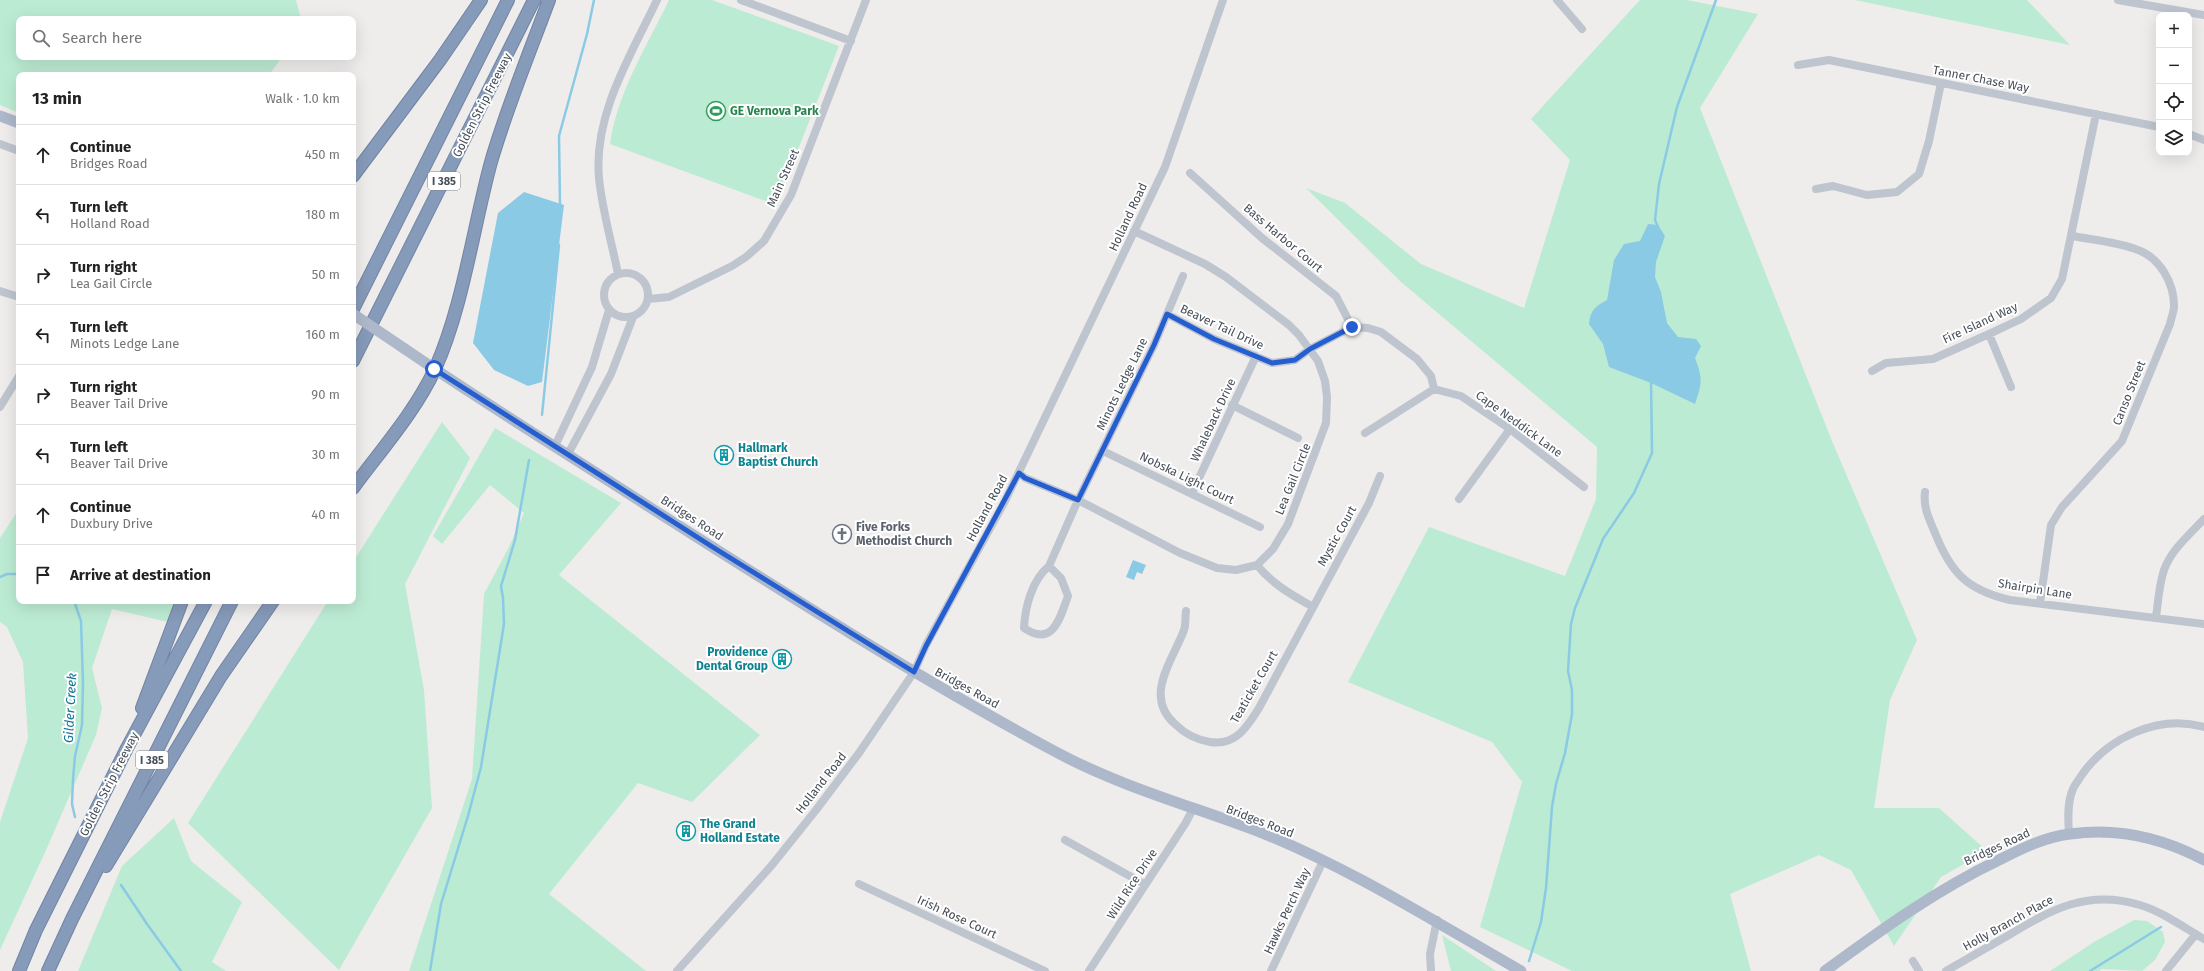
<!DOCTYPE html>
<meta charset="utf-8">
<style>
body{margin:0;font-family:"Fira Sans",sans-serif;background:#f2f2f2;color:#222}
.controls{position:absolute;right:12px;top:12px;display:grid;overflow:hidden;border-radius:8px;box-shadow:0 4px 16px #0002}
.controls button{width:36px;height:36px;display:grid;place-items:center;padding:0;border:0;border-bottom:1px solid #e0e0e0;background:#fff;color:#222;font:20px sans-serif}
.stop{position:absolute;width:12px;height:12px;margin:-9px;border:3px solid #245ed1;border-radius:50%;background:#fff}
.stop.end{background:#245ed1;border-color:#fff;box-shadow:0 1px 4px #0008}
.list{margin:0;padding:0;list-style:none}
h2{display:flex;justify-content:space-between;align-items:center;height:52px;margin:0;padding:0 16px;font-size:17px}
h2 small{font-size:13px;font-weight:400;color:#767676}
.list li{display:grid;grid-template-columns:26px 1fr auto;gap:12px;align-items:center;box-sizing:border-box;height:60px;padding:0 16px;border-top:1px solid #e0e0e0}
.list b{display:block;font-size:15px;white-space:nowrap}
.list p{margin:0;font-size:13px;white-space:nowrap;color:#767676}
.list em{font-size:13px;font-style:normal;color:#767676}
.icon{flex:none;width:22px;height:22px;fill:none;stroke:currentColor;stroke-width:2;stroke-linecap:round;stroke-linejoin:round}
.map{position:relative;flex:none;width:2204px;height:971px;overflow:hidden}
.search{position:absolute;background:#fff;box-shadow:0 4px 16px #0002;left:16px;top:16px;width:340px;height:44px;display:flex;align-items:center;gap:10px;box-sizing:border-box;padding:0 14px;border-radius:8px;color:#767676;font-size:15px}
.panel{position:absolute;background:#fff;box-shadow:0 4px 16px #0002;left:16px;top:72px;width:340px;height:532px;border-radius:8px}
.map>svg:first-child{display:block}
</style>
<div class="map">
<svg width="2204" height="971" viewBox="0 0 2204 971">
<rect width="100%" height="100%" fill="#efecec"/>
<!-- green -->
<path fill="#bcebd3" d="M0 0H296L301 19H19V57H282L269 75H19V113L0 105Z
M669 0H712L839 46 776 205 610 144C617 93 647 46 669 0Z
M1640 0H1687L1758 14 1700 108 1832 441 1917 640 1890 700 1874 808H1939L1987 851 1941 877 1894 946 1851 870 1819 855 1730 894 1751 971H1572L1480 927 1522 782 1492 742 1348 682 1429 527 1565 576 1596 499 1597 447 1401 282 1306 188 1345 203 1421 264 1524 308 1570 160 1531 119Z
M1855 0H2027L2070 45Z
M442 422 470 458 405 584 424 690 432 808 339 970 188 823 328 601H353V562Z
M495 428 621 503 559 575 760 735 692 802 638 783 549 894 646 971H409L472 779 484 594 509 547 524 513 490 485 442 544 433 536Z
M19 509V601H175L168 622 112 609 92 668 102 708 96 735 47 848 0 950V822L28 738 23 662 7 627 0 622V538Z
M174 818 191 861 242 902 212 962 226 971H78L122 866Z
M2134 920 2147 921 2163 932 2165 942 2155 960 2142 971 2101 969 2100 971H2050L2094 942Z
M1442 935 1496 971H1451Z"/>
<!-- water -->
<path fill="#8bcae5" d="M524 192 564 205 542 382 528 386 494 370 473 343 498 213Z
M1648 224 1658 225 1665 236 1656 262 1655 277 1661 292 1667 323 1678 337 1696 339 1701 346 1695 358C1703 378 1702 384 1695 404L1651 383 1609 367 1603 344 1589 324C1590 310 1596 306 1607 300L1614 260 1624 244 1640 241Z
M1133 560 1146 565 1142 574 1137 572 1134 580 1126 577Z"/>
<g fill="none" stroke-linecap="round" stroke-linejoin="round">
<!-- stream -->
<path stroke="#8bcae5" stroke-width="2.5" d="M560 206 559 136 587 34 594 0
M1658 227 1655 220 1659 184 1677 107 1716 0
M542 415 559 245
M0 577 7 574H19
M74 601 81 621 83 683 82 725 75 756 73 779 72 804 75 817
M121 885 147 924 181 971
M1529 961 1541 922 1546 888 1552 807 1556 784 1565 753 1572 714V690L1568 671 1571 624 1575 608 1603 539 1634 493 1652 453 1651 380
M430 971 441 904 468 816 481 767 504 624 503 598 501 586 515 540 529 460
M2090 971 2161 927"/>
<defs>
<path id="highway" d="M353 176 440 60 481 0
M353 309 508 0
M353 361 534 0
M353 488C381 450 415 412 435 369 463 307 473 228 491 162 507 107 529 54 549 0
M142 708 182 601
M106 866 221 676 273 601
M19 971 36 930 127 748 206 601
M48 971 72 919 232 601"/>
</defs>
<!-- highway casing -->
<use href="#highway" stroke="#7285a4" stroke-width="14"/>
<!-- minor -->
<path stroke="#bec5ce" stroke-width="8" d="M741 0 851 41
M1557 0 1582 29
M2118 0 2204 15
M1798 65 1829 60 2159 127
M2189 134 2204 140
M0 144 19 151
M1190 173 1262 238 1336 296 1352 327
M1816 189 1833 186 1867 195 1897 192 1919 174 1929 141 1941 83
M604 295a22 22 0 1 1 44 0a22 22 0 1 1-44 0Z
M618 274C612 243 602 210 599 178 593 115 631 55 657 0
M0 291 19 297
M648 299 669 297 732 266 746 257 764 241 791 195 866 0
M1167 314 1214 339 1272 363 1295 360 1310 349 1352 327 1368 328 1381 332 1417 359 1431 376 1434 389
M1989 334 2011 387
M1872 371 1886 363 1933 359 1989 334 2021 319 2051 298 2062 279 2096 114
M1434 389 1461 396 1510 429 1584 487
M1232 405 1298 438
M0 407 19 376
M1365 433 1434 389
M555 446 592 367 609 310
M1103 451 1260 527
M568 454 611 374 633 317
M1019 473 1025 478 1078 500 1180 553 1217 568 1236 570 1257 565 1273 549 1288 524 1326 423 1327 397 1325 381 1318 361 1299 335 1289 325 1226 277 1205 264 1134 231
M1925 492C1923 507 1929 519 1935 533 1951 573 1967 590 2010 600L2204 624
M1192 493 1256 356
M1459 499 1510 429
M1257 565C1272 584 1292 595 1313 607
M1049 566C1032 580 1025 607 1024 628 1053 648 1060 618 1068 596L1061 578 1049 566 1078 500 1154 345 1183 276
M2040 603 2051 525 2062 507 2122 441 2170 324C2171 318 2174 312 2174 306 2174 283 2160 258 2138 250 2118 242 2093 240 2072 236
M1186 611C1185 617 1186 624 1184 630 1173 660 1143 696 1175 724 1184 733 1197 740 1210 742 1236 746 1247 727 1259 708L1369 503 1380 476
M2156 618C2158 602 2159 585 2164 570 2171 550 2190 534 2204 519
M2069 834C2068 820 2067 802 2073 789 2075 784 2079 780 2081 776 2107 738 2158 714 2204 727
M1065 840 1144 884
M859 884 1045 971
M1913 961 1919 971
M677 971 772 865 816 810 859 753 914 672 926 645 1005 501 1165 167 1223 0
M1089 971 1185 824 1193 809
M1271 971 1323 861
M1431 971 1430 954 1437 920
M1946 971C1967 959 1988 947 2009 935 2052 909 2088 889 2140 905 2163 912 2183 927 2204 939
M2166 971 2196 934"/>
<!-- major -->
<path stroke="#adb9ca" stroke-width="11" d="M0 116 19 123
M405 349C487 405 571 456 654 510 786 594 918 678 1056 752 1121 787 1192 806 1260 832 1352 869 1435 922 1521 971
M1825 971C1881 930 1936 890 1999 860 2021 849 2044 837 2070 834 2118 827 2161 837 2204 860"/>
<!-- highway -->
<use href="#highway" stroke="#869ab9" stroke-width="12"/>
<!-- major-bridge -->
<path stroke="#adb9ca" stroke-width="11" d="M353 314 405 349"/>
</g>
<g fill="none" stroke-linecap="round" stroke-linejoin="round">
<!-- route -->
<path stroke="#245ed1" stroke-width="5" d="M434 369 711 546 914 672 926 646 1019 473 1025 478 1078 500 1154 345 1167 314 1214 339 1272 363 1295 360 1310 349 1352 327"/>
</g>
<!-- icons -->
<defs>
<symbol id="stadium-ring" viewBox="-11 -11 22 22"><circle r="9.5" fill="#fff" stroke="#2e9e5b" stroke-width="1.5"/><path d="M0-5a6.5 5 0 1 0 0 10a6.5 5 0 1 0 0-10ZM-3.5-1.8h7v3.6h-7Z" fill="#2e9e5b"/></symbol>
<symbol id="building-ring" viewBox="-11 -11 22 22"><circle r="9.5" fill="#fff" stroke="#0f9aa8" stroke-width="1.5"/><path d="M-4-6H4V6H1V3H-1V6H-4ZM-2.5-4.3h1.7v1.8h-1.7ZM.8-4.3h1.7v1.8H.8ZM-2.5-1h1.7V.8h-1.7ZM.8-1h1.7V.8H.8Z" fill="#0f9aa8"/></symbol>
<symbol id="church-ring" viewBox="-11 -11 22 22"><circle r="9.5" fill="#fff" stroke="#6b7280" stroke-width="1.5"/><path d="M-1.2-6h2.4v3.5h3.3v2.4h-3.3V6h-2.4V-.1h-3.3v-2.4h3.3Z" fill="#6b7280"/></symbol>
</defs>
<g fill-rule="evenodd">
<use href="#stadium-ring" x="705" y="100" width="22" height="22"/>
<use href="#building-ring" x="713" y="444" width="22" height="22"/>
<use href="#church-ring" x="831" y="523" width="22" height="22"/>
<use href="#building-ring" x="771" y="648" width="22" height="22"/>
<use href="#building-ring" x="675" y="820" width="22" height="22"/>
</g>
<g text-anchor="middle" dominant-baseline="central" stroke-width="4" stroke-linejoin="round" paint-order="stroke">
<!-- shield labels -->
<g fill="#fff" stroke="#7e838a" stroke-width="1">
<rect x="428" y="172" width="32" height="18" rx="3"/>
<rect x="136" y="751" width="32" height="18" rx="3"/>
</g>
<g font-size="11" font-weight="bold" fill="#464e58">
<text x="444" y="181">I 385</text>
<text x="152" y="760">I 385</text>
</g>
<!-- street labels -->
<g font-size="12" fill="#464e58" stroke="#fff">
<text transform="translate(1981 79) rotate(11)">Tanner Chase Way</text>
<text transform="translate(482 105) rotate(-63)">Golden Strip Freeway</text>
<text transform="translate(783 178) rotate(-66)">Main Street</text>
<text transform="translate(1128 217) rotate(-65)">Holland Road</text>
<text transform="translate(1283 238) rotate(40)">Bass Harbor Court</text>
<text transform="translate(1980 323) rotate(-25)">Fire Island Way</text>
<text transform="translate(1222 327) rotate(25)">Beaver Tail Drive</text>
<text transform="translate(1122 384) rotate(-64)">Minots Ledge Lane</text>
<text transform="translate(2129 393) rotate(-68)">Canso Street</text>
<text transform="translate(1213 420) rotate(-65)">Whaleback Drive</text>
<text transform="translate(1519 424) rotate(36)">Cape Neddick Lane</text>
<text transform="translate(1187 478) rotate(26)">Nobska Light Court</text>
<text transform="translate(1293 479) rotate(-68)">Lea Gail Circle</text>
<text transform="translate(987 508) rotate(-62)">Holland Road</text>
<text transform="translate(692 518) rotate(33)">Bridges Road</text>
<text transform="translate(1337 536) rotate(-61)">Mystic Court</text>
<text transform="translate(2035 589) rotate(9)">Shairpin Lane</text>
<text transform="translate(1254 687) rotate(-60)">Teaticket Court</text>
<text transform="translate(967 688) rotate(29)">Bridges Road</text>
<text transform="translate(821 783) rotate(-52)">Holland Road</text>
<text transform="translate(109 784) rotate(-63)">Golden Strip Freeway</text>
<text transform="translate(1260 821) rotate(21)">Bridges Road</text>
<text transform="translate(1997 847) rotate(-25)">Bridges Road</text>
<text transform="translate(1132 884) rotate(-57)">Wild Rice Drive</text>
<text transform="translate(1287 911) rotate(-65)">Hawks Perch Way</text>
<text transform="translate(957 917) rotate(25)">Irish Rose Court</text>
<text transform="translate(2008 923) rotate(-29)">Holly Branch Place</text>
</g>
<!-- leisure labels -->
<g font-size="12" font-weight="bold" fill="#27864d" stroke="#fff" text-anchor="start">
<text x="730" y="111">GE Vernova Park</text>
</g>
<!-- culture labels -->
<g font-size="12" font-weight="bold" fill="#0d838f" stroke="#fff" text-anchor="start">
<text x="738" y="448">Hallmark<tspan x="738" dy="14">Baptist Church</tspan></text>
<text x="768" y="652" text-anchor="end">Providence<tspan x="768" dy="14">Dental Group</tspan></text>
<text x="700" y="824">The Grand<tspan x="700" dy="14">Holland Estate</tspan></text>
</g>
<!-- worship labels -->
<g font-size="12" font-weight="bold" fill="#5b616d" stroke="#fff" text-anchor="start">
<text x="856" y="527">Five Forks<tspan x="856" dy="14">Methodist Church</tspan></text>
</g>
<!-- water labels -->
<g font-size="13" font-style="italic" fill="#15729c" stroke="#fff">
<text transform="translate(70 708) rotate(-87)">Gilder Creek</text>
</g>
</g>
</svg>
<div class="controls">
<button>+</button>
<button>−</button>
<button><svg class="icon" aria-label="locate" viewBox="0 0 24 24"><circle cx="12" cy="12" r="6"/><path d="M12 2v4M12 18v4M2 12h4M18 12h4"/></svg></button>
<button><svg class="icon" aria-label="layers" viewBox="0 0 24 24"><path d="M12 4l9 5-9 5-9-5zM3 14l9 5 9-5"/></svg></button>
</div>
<div class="stop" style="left:434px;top:369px"></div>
<div class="stop end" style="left:1352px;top:327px"></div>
<div class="search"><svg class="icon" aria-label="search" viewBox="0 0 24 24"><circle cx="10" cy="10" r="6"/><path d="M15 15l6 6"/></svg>Search here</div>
<section class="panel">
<h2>13 min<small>Walk · 1.0 km</small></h2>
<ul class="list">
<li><svg class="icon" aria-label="ahead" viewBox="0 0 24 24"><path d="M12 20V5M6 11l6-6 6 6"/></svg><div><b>Continue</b><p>Bridges Road</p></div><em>450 m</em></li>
<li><svg class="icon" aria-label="left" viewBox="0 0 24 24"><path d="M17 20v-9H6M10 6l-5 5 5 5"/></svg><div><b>Turn left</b><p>Holland Road</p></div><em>180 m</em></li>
<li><svg class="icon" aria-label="right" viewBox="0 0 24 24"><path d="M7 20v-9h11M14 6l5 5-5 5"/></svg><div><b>Turn right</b><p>Lea Gail Circle</p></div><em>50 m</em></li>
<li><svg class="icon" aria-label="left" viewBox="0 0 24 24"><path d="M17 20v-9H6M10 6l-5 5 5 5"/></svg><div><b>Turn left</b><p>Minots Ledge Lane</p></div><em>160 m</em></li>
<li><svg class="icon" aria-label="right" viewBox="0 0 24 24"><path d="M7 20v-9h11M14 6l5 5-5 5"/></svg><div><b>Turn right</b><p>Beaver Tail Drive</p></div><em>90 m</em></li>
<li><svg class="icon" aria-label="left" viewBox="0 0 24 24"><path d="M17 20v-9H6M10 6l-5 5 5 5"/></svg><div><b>Turn left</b><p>Beaver Tail Drive</p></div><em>30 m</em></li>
<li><svg class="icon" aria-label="ahead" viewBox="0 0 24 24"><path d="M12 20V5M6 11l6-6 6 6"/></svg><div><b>Continue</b><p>Duxbury Drive</p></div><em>40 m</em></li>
<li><svg class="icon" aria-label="arrive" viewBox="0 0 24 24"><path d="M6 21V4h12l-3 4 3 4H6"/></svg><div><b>Arrive at destination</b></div></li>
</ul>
</section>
</div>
